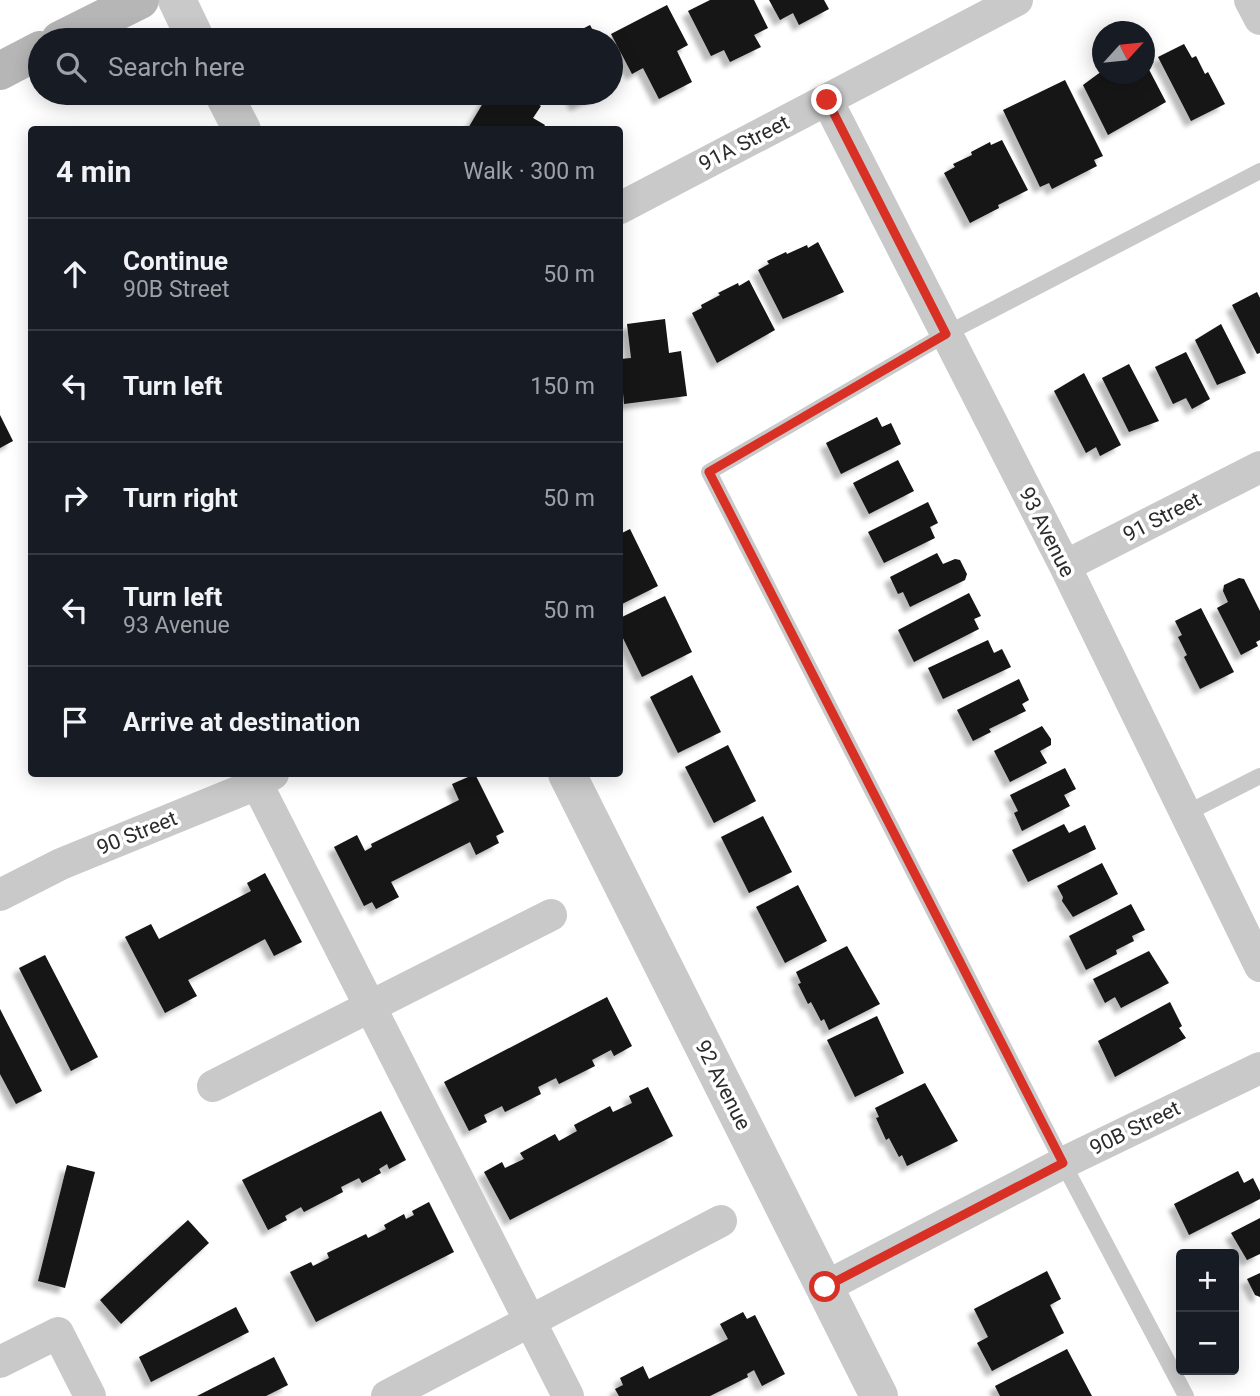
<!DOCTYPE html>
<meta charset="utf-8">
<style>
body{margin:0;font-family:Roboto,sans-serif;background:#242831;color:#f1f3f6}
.controls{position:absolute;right:21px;bottom:21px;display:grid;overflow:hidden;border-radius:7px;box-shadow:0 4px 18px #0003}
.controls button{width:63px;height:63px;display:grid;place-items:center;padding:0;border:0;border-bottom:2px solid #363941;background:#171b24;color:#f1f3f6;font:35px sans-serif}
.compass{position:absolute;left:1092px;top:21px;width:63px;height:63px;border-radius:50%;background:#171b24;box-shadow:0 4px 18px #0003;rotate:63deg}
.stop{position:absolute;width:21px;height:21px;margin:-16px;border:5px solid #d93025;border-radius:50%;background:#fff}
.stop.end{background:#d93025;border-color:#fff;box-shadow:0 2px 7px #0008}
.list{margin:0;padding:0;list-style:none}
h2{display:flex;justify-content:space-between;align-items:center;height:91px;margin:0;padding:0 28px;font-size:30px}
h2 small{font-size:23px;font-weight:400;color:#9ea1a6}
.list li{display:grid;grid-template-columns:46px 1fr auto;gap:21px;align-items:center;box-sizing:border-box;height:112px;padding:0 28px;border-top:2px solid #363941}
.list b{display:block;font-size:26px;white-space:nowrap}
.list p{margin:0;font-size:23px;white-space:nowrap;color:#9ea1a6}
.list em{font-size:23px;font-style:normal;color:#9ea1a6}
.icon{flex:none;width:38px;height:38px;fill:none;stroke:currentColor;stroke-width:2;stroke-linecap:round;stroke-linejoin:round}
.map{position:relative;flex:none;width:1260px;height:1396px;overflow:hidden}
.search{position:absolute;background:#171b24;box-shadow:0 4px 18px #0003;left:28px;top:28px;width:595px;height:77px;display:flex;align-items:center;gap:18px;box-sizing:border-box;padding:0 24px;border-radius:38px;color:#9ea1a6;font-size:26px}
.panel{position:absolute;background:#171b24;box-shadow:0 4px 18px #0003;left:28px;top:126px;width:595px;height:651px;border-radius:7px}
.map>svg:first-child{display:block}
</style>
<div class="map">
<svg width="1260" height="1396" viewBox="0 0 1260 1396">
<defs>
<filter id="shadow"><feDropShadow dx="-6" dy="6" stdDeviation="2" flood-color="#0004"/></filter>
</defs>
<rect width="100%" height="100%" fill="#fff"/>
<!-- building -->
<path fill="#131313" filter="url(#shadow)" d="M710 0H754L768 28 754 35 761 47 730 62 724 50 711 56 688 11Z
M769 0H824L829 9 799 25 793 13 780 20Z
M667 5 688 45 677 51 692 82 659 99 643 68 632 74 611 34Z
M590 25 598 40H561Z
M1184 44 1192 58 1196 56 1205 74 1208 72 1225 104 1191 121 1158 57Z
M1144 60 1166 102 1108 135 1083 85 1102 71V74H1144Z
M1065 80 1103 156 1094 160 1097 166 1052 189 1049 183 1040 187 1003 110Z
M489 93H519L541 106 533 118 545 125 542 130H467Z
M570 93H600L576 105Z
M1002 140 1028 190 998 205 999 208 970 223 944 173 955 167 953 164 972 155 971 152 990 142 991 145Z
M818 242 844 292 783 319 758 270 769 264 767 261 786 252 787 254 807 245 808 248Z
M749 280 775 330 717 363 692 313 702 308 701 305 720 295 718 293 738 283 739 286Z
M1257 292 1260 298V353L1257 354 1232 305Z
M665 319 669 353 681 351 687 396 624 404 620 359 631 358 627 324Z
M1221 324 1246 373 1217 385 1195 340Z
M1186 352 1210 399 1192 409 1186 398 1173 404 1155 367Z
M1129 364 1159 421 1129 432 1102 378Z
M1084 373 1121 445 1100 456 1096 447 1086 453 1054 391Z
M0 415 13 441 0 448Z
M877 417 882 427 891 423 901 444 841 474 826 443Z
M898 460 914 491 869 514 853 483Z
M928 502 938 523 930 527 935 538 884 563 868 532Z
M630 529 658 586 620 605V534Z
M937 553 943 564 955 559 960 560 967 574 965 580 910 607 903 592 898 594 890 577Z
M1239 578 1244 579 1260 611V640L1256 642 1258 646 1241 655 1217 608 1228 602 1223 591 1224 585Z
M969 593 981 616 974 619 979 629 914 662 898 630Z
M665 596 692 652 642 677 620 632V618Z
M1201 608 1234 672 1200 689 1184 657 1187 655 1178 637 1182 635 1175 621Z
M988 640 994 653 1002 649 1011 667 943 699 928 668Z
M692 675 721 732 678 753 650 697Z
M1019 679 1029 700 1022 704 1026 711 989 729 991 732 973 741 957 710Z
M1042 726 1051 739V745L1040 751 1047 763 1010 782 994 751Z
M728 745 756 801 714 823 685 767Z
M1065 768 1076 789 1064 795 1070 806 1022 831 1014 813 1018 811 1010 795Z
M475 774 504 832 496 836 499 843 476 855 470 842 391 882 399 897 376 909 372 902 364 906 334 847 357 835 365 851 372 847 371 844 459 800 452 784Z
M763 816 792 872 749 893 721 837Z
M1064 824 1069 833 1085 825 1096 849 1028 882 1012 850Z
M1102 863 1118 894 1073 917 1062 901 1063 897 1057 886Z
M265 873 302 942 274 956 265 939 188 980 197 996 165 1013 125 937 151 924 159 939 251 891 247 883Z
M798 885 827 941 785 963 756 907Z
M1131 904 1145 930 1132 936 1134 941 1116 950 1117 954 1086 970 1069 936Z
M847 946 880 1004 829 1030 824 1019 821 1021 811 1002 808 1004 798 984 801 983 796 972Z
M1149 951 1169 983 1121 1008 1115 997 1105 1003 1093 979Z
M45 955 98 1057 71 1071 19 968Z
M607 997 632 1046 614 1056 611 1050 592 1060 595 1066 559 1084 556 1078 538 1087 541 1094 505 1112 502 1106 484 1115 487 1122 469 1131 444 1082Z
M1170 1002 1182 1026 1179 1028 1186 1038 1115 1077 1098 1041Z
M0 1009 42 1091 16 1104 0 1074Z
M877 1016 904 1073 855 1097 827 1040Z
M925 1083 958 1141 907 1166 902 1155 899 1157 889 1138 886 1140 876 1118 879 1117 875 1108Z
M648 1087 673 1136 510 1220 484 1172 502 1162 505 1168 524 1159 520 1153 555 1134 559 1141 577 1131 574 1125 610 1106 613 1112 632 1103 629 1096Z
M381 1111 406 1160 389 1169 387 1164 379 1169 381 1173 362 1183 359 1178 341 1187 343 1192 304 1212 301 1207 285 1216 287 1220 268 1230 242 1180Z
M67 1165 95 1172 65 1288 38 1281Z
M1238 1171 1244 1183 1253 1178 1260 1192V1199L1189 1235 1174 1204Z
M429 1202 454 1252 316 1322 290 1272 311 1262 313 1266 329 1258 327 1253 366 1234 368 1238 386 1229 384 1225 404 1214 406 1219 414 1215 412 1211Z
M1260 1218V1254L1247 1260 1231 1233Z
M188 1220 209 1243 121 1324 100 1300Z
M1047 1271 1061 1299 1050 1305 1064 1333 992 1371 977 1343 988 1337 974 1309Z
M1260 1273V1297L1255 1295 1247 1279Z
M236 1307 249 1332 151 1382 139 1357Z
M743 1312 747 1319 755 1315 785 1374 762 1386 754 1370 747 1374 748 1377 710 1396H619L615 1389 623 1385 620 1378 643 1366 649 1379 728 1339 720 1324Z
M1067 1349 1092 1396H1000L995 1386Z
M274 1357 288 1385 266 1396H197Z"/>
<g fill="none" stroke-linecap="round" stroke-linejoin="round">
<!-- service -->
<path stroke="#c9c9c9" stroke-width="16" d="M1185 814 1260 776
M1186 1396 1063 1163 709 472 946 334 1260 171"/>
<!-- minor -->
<path stroke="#c9c9c9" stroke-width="32" d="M1250 0 1260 19
M827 100 1065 566 1260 966
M620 208 1017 0
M1065 566 1260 467
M257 784 568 1396
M0 895 61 864 257 784 273 774
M213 1086 551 915
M825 1287 1063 1163 1260 1068
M0 1362 58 1333 90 1396
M387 1396 721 1221"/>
<!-- tertiary -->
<path stroke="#c9c9c9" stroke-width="38" d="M177 0 196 40
M223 93 242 130
M567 774 879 1396"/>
<!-- secondary -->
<path stroke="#b6b6b6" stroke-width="38" d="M60 40 140 0
M0 71 40 50"/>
</g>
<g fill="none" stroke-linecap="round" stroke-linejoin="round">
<!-- route -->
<path stroke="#d93025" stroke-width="9" d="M825 1287 1063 1163 709 472 946 334 827 100"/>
</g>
<g text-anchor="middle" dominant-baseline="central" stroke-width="7" stroke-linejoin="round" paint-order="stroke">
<!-- street labels -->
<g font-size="21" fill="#2c2c2c" stroke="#fff">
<text transform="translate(744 143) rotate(-27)">91A Street</text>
<text transform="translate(1162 517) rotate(-27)">91 Street</text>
<text transform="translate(1047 532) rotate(63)">93 Avenue</text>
<text transform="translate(137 833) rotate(-22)">90 Street</text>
<text transform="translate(723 1085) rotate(63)">92 Avenue</text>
<text transform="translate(1135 1128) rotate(-26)">90B Street</text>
</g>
</g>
</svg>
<div class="controls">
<button>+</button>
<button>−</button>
</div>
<svg class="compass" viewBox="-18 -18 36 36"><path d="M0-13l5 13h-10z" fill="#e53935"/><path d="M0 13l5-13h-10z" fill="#9ea1a6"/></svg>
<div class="stop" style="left:825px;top:1287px"></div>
<div class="stop end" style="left:827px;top:100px"></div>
<div class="search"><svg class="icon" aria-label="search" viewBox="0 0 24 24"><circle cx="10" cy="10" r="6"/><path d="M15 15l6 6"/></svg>Search here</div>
<section class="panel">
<h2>4 min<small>Walk · 300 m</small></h2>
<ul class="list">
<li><svg class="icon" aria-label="ahead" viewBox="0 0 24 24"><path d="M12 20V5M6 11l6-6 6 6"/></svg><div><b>Continue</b><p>90B Street</p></div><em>50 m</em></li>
<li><svg class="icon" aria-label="left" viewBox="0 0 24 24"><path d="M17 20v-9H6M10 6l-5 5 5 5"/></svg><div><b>Turn left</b></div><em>150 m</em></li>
<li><svg class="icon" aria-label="right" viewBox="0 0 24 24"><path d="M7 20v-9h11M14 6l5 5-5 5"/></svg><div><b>Turn right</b></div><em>50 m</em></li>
<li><svg class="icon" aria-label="left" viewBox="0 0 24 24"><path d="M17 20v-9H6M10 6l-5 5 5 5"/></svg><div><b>Turn left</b><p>93 Avenue</p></div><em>50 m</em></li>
<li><svg class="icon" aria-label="arrive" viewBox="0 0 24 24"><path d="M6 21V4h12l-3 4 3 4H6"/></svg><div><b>Arrive at destination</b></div></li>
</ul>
</section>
</div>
